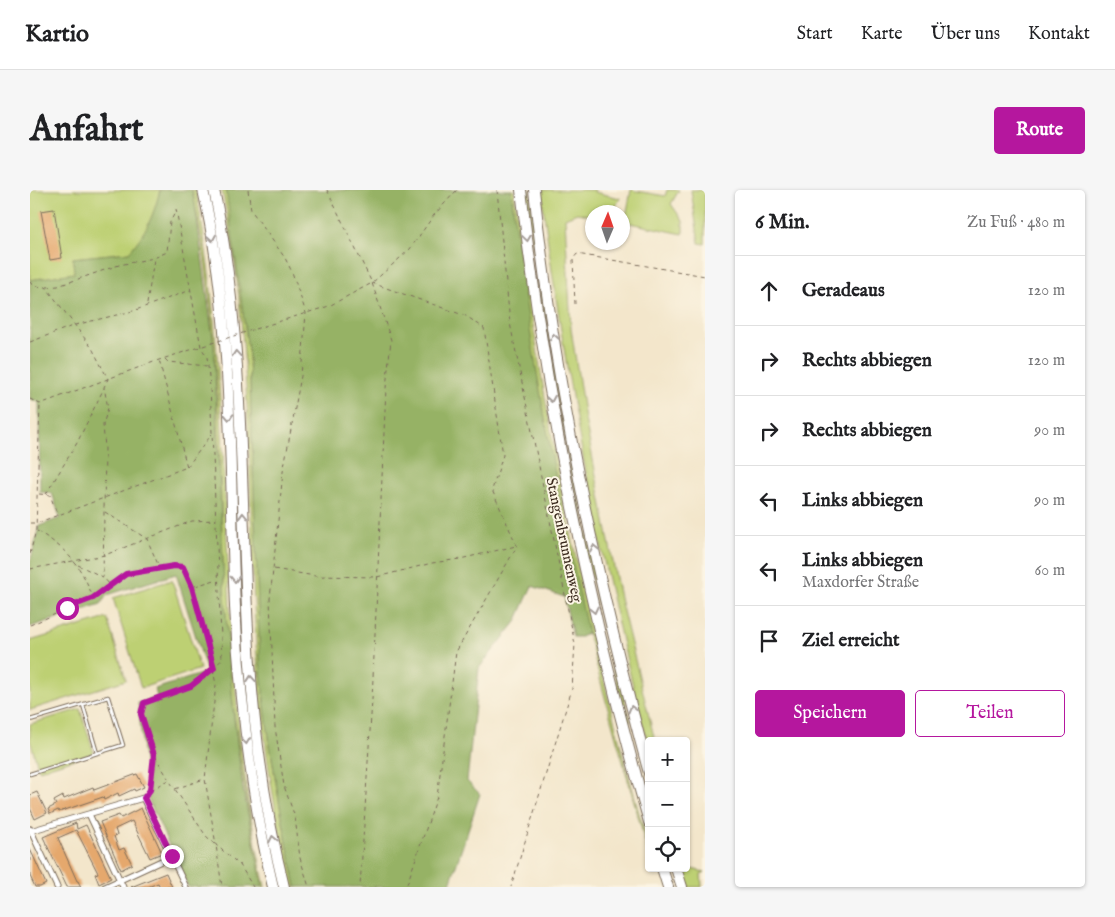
<!DOCTYPE html>
<html lang="de">
<meta charset="utf-8">
<style>
body{margin:0;font-family:"IM FELL English",serif;background:#f6f6f6;color:#202124}
.controls{position:absolute;right:15px;bottom:15px;display:grid;overflow:hidden;border-radius:5px;box-shadow:0 1px 4px #0004}
.controls button{width:45px;height:45px;display:grid;place-items:center;padding:0;border:0;border-bottom:1px solid #e0e0e0;background:#fff;color:#202124;font:25px sans-serif}
.compass{position:absolute;left:555px;top:15px;width:45px;height:45px;border-radius:50%;background:#fff;box-shadow:0 1px 4px #0004;rotate:2deg}
.stop{position:absolute;width:15px;height:15px;margin:-11px;border:4px solid #b5179e;border-radius:50%;background:#fff}
.stop.end{background:#b5179e;border-color:#fff;box-shadow:0 1px 5px #0008}
.list{margin:0;padding:0;list-style:none}
h2{display:flex;justify-content:space-between;align-items:center;height:65px;margin:0;padding:0 20px;font-size:21px}
h2 small{font-size:16px;font-weight:400;color:#757577}
.list li{display:grid;grid-template-columns:32px 1fr auto;gap:15px;align-items:center;box-sizing:border-box;height:70px;padding:0 20px;border-top:1px solid #e0e0e0}
.list b{display:block;font-size:19px;white-space:nowrap}
.list p{margin:0;font-size:16px;white-space:nowrap;color:#757577}
.list em{font-size:16px;font-style:normal;color:#757577}
.actions{display:flex;gap:10px;padding:15px 20px}
.actions a{flex:1;padding:11px 0;border:1px solid #b5179e;border-radius:5px;text-align:center;font-size:18px;color:#b5179e}
.actions .main{background:#b5179e;color:#fff}
.icon{flex:none;width:28px;height:28px;fill:none;stroke:currentColor;stroke-width:2;stroke-linecap:round;stroke-linejoin:round}
.map{position:relative;flex:none;width:675px;height:697px;overflow:hidden;border-radius:5px}
header{display:flex;align-items:center;gap:30px;box-sizing:border-box;height:70px;padding:0 25px;background:#fff;border-bottom:1px solid #e0e0e0}
header strong{font-size:24px}
nav{display:flex;gap:28px;margin-inline-start:auto;font-size:18px}
.intro{display:flex;align-items:center;justify-content:space-between;box-sizing:border-box;height:120px;padding:0 30px}
h1{margin:0;font-size:35px}
.button{padding:12px 22px;border-radius:5px;background:#b5179e;color:#fff;font-size:18px;font-weight:700}
main{display:flex;gap:30px;padding:0 30px}
aside{flex:1;background:#fff;border-radius:5px;box-shadow:0 1px 4px #0004}
.map>svg:first-child{display:block}
</style>
<header>
<strong>Kartio</strong>
<nav><a>Start</a><a>Karte</a><a>Über uns</a><a>Kontakt</a></nav>
</header>
<div class="intro"><h1>Anfahrt</h1><a class="button">Route</a></div>
<main>
<div class="map">
<svg width="675" height="697" viewBox="0 0 675 697">
<rect width="100%" height="100%" fill="#fcf5e5"/>
<filter id="ink" filterUnits="userSpaceOnUse"><feTurbulence type="fractalNoise" baseFrequency=".02" numOctaves="2"/><feDisplacementMap in="SourceGraphic" scale="10" xChannelSelector="R" yChannelSelector="G"/><feConvolveMatrix kernelMatrix="1 2 1 2 8 2 1 2 1" color-interpolation-filters="sRGB"/></filter>
<filter id="wash" filterUnits="userSpaceOnUse"><feTurbulence type="fractalNoise" baseFrequency=".0096" numOctaves="4" result="noise"/><feDisplacementMap in="SourceGraphic" scale="20" xChannelSelector="R" yChannelSelector="G"/><feGaussianBlur stdDeviation="1.12" result="paint"/><feColorMatrix in="noise" values="0 0 0 0 0 0 0 0 0 0 0 0 0 0 0 0 0 1.4 0 .05"/><feComposite in="paint" operator="in"/></filter>
<g filter="url(#wash)">
<rect width="100%" height="100%" fill="#f3e6cb"/>
<!-- green -->
<path fill="#bdd073" stroke="#7c7d48" d="M0 0H141L120 60 43 68 45 83 0 90Z
M162 0H166C210 231 181 468 235 697H233C212 597 198 497 194 394 188 263 191 129 162 0Z
M192 0H196L199 14 219 167 230 472C237 548 250 622 266 697H262C241 610 229 522 225 432 218 288 222 142 192 0Z
M481 0H484C512 223 556 442 619 658V666C599 592 577 518 558 443 522 298 498 149 481 0Z
M495 0H499C521 179 555 356 600 531H596L555 358 523 194Z
M511 0H565L564 2 590 8 583 22H562V26L547 23 535 28 541 139 555 229 591 413 625 551H619V558C570 374 535 188 511 0Z
M601 0 635 6 637 0H649L641 14 653 31V44L595 32Z
M661 0H675V54L669 53Z
M208 357H210L214 439 250 697H247L224 583 213 474Z
M142 390 170 479 111 498 83 408Z
M77 428 96 490 0 520V451Z
M50 519 64 563 9 580 0 550V534Z
M656 662 661 679 675 682 671 684 672 697H659L653 678H656Z"/>
<!-- forest -->
<path fill="#96b265" stroke="#686e42" d="M130 0H162L165 14 184 156 194 396 204 528 213 599 233 697H158L118 609 108 513 127 507 125 499 177 482 146 384 77 405 71 414 0 437V373L9 336 30 328 22 303 10 302 9 212 0 209V90L44 83 43 68 99 62C117 41 123 27 130 0Z
M196 0H481C498 149 526 296 558 443L551 447H543L534 407 502 396 486 432 449 478 437 591 450 604 419 697H266C250 622 237 548 230 472L219 167Z"/>
<g id="blocks">
<!-- building -->
<path fill="#e5a86d" d="M24 19 32 68 20 70 11 21Z
M107 584 114 597 105 601 104 599 89 606 88 603 74 610 73 607 29 622 28 620 20 624 18 619 26 615 24 611 33 606 34 609 63 597 64 600Z
M7 602 17 623 5 629 0 618V605Z
M111 618 132 663 120 668 102 631 85 639 87 645 84 646 85 649 89 660 94 658 102 674 91 680 70 632 89 625 91 628Z
M46 633 47 639 56 635 81 688 69 694 65 684 68 683 46 640 28 648 47 691H48L51 697H37L13 647Z
M0 659 16 694 10 697H5L0 686Z
M136 683 142 697H130L128 693 118 697H101Z"/>
</g>
</g>
<g filter="url(#ink)">
<use href="#blocks" fill-opacity="0" stroke="#7b6c5b" stroke-width="1"/>
<g fill="none" stroke-linecap="round" stroke-linejoin="round">
<defs>
<path id="lane" d="M53 515 67 563
M0 530 78 507 93 555 0 584"/>
<path id="street" d="M59 624 93 697
M0 639 27 697
M0 641 113 608 156 697
M75 697 142 666"/>
<path id="highway" d="M173 0C204 136 199 278 205 417 210 511 221 605 243 697
M184 0C217 156 209 316 220 474 225 549 236 624 254 697
M491 0C516 214 560 425 619 632
M504 0C525 197 567 392 619 583
M632 678 638 697
M646 678 652 697"/>
</defs>
<!-- lane casing -->
<use href="#lane" stroke="#7b6c5b" stroke-width="4.5"/>
<!-- street casing -->
<use href="#street" stroke="#7b6c5b" stroke-width="7"/>
<!-- highway casing -->
<use href="#highway" stroke="#7b6c5b" stroke-width="12"/>
<!-- path -->
<path stroke="#7b6c5b" stroke-width="1" stroke-dasharray="4 4" stroke-linecap="butt" d="M218 0 221 20 255 68 262 82 276 123 271 186 253 282 240 409 245 537 254 596 265 627 270 668 279 697
M297 0 342 93 361 150 356 198 342 510 330 697
M467 0 480 133 545 454 542 499 481 697
M146 19 171 157 177 167 180 197 192 470 183 477
M0 92 3 96 16 97 62 158 78 189 74 197 78 218 73 235 75 258 73 387
M342 93 436 126 454 138 473 265 462 300 487 356 426 462 407 607 376 697
M17 97 28 96 89 75 124 68 137 62 140 32 146 21
M117 114 124 69
M545 114 543 69 547 64 675 86
M225 139 299 116 342 93 380 59 404 25 427 0
M0 152 45 135 103 121 161 100
M135 169 138 172 177 176
M0 209 10 214 129 170 173 156
M157 277 182 244
M9 304 20 305 28 326
M16 304 47 253 74 198
M75 322 117 349 130 379
M0 333H7L157 277 129 170
M7 341C36 358 52 376 63 408
M0 364 6 340 10 214
M48 375 73 387 80 395
M0 379 75 365 162 331 186 330
M244 379 285 386 347 387 402 373 430 369 486 356
M0 435 63 408 96 384 145 376 153 377 162 397 188 389
M183 479 186 495 175 589 186 655 210 675 223 697
M125 566 138 588
M145 599 174 589
M121 600 139 590 176 646 186 655 192 697
M117 604 120 600 125 565 111 524 114 513 161 496 183 477 162 397"/>
<!-- lane -->
<use href="#lane" stroke="#fff" stroke-width="2.5"/>
<!-- street -->
<use href="#street" stroke="#fff" stroke-width="5"/>
<!-- highway -->
<use href="#highway" stroke="#fff" stroke-width="10"/>
<!-- path-bridge -->
<path stroke="#7b6c5b" stroke-width="1" stroke-dasharray="4 4" stroke-linecap="butt" d="M173 156 225 139"/>
</g>
<!-- one-way arrows -->
<defs><path id="oneway-chevron" d="M-2-3.5L2.5 0L-2 3.5" fill="none" stroke-width="1.6" stroke-linecap="round" stroke-linejoin="round" transform="scale(1.25)"/></defs>
<g stroke="#a79f9a">
<use href="#oneway-chevron" transform="translate(182 48) rotate(81)"/>
<use href="#oneway-chevron" transform="translate(497 48) rotate(82)"/>
<use href="#oneway-chevron" transform="translate(524 147) rotate(-99)"/>
<use href="#oneway-chevron" transform="translate(206 164) rotate(-94)"/>
<use href="#oneway-chevron" transform="translate(521 209) rotate(80)"/>
<use href="#oneway-chevron" transform="translate(199 227) rotate(87)"/>
<use href="#oneway-chevron" transform="translate(213 326) rotate(-92)"/>
<use href="#oneway-chevron" transform="translate(564 358) rotate(-102)"/>
<use href="#oneway-chevron" transform="translate(205 389) rotate(88)"/>
<use href="#oneway-chevron" transform="translate(564 420) rotate(77)"/>
<use href="#oneway-chevron" transform="translate(221 489) rotate(-95)"/>
<use href="#oneway-chevron" transform="translate(602 519) rotate(-105)"/>
<use href="#oneway-chevron" transform="translate(216 551) rotate(83)"/>
<use href="#oneway-chevron" transform="translate(243 649) rotate(-102)"/>
</g>
</g>
<g fill="none" stroke-linecap="round" stroke-linejoin="round" filter="url(#ink)">
<!-- route -->
<path stroke="#b5179e" stroke-width="6" d="M37 418 63 408 96 384 144 376 153 377 162 397 184 478 161 496 114 513 111 524 124 565 120 600 114 608 142 666"/>
</g>
<g text-anchor="middle" dominant-baseline="central" stroke-width="4" stroke-linejoin="round" paint-order="stroke">
<!-- street labels -->
<g font-size="15" fill="#3b2a1e" stroke="#fcf5e5">
<text transform="translate(534 350) rotate(78)">Stangenbrunnenweg</text>
</g>
</g>
</svg>
<div class="controls">
<button>+</button>
<button>−</button>
<button><svg class="icon" aria-label="locate" viewBox="0 0 24 24"><circle cx="12" cy="12" r="6"/><path d="M12 2v4M12 18v4M2 12h4M18 12h4"/></svg></button>
</div>
<svg class="compass" viewBox="-18 -18 36 36"><path d="M0-13l5 13h-10z" fill="#e53935"/><path d="M0 13l5-13h-10z" fill="#757577"/></svg>
<div class="stop" style="left:37px;top:418px"></div>
<div class="stop end" style="left:142px;top:666px"></div>
</div>
<aside>
<h2>6 Min.<small>Zu Fuß · 480 m</small></h2>
<ul class="list">
<li><svg class="icon" aria-label="ahead" viewBox="0 0 24 24"><path d="M12 20V5M6 11l6-6 6 6"/></svg><div><b>Geradeaus</b></div><em>120 m</em></li>
<li><svg class="icon" aria-label="right" viewBox="0 0 24 24"><path d="M7 20v-9h11M14 6l5 5-5 5"/></svg><div><b>Rechts abbiegen</b></div><em>120 m</em></li>
<li><svg class="icon" aria-label="right" viewBox="0 0 24 24"><path d="M7 20v-9h11M14 6l5 5-5 5"/></svg><div><b>Rechts abbiegen</b></div><em>90 m</em></li>
<li><svg class="icon" aria-label="left" viewBox="0 0 24 24"><path d="M17 20v-9H6M10 6l-5 5 5 5"/></svg><div><b>Links abbiegen</b></div><em>90 m</em></li>
<li><svg class="icon" aria-label="left" viewBox="0 0 24 24"><path d="M17 20v-9H6M10 6l-5 5 5 5"/></svg><div><b>Links abbiegen</b><p>Maxdorfer Straße</p></div><em>60 m</em></li>
<li><svg class="icon" aria-label="arrive" viewBox="0 0 24 24"><path d="M6 21V4h12l-3 4 3 4H6"/></svg><div><b>Ziel erreicht</b></div></li>
</ul>
<div class="actions"><a class="main">Speichern</a><a>Teilen</a></div>
</aside>
</main>
